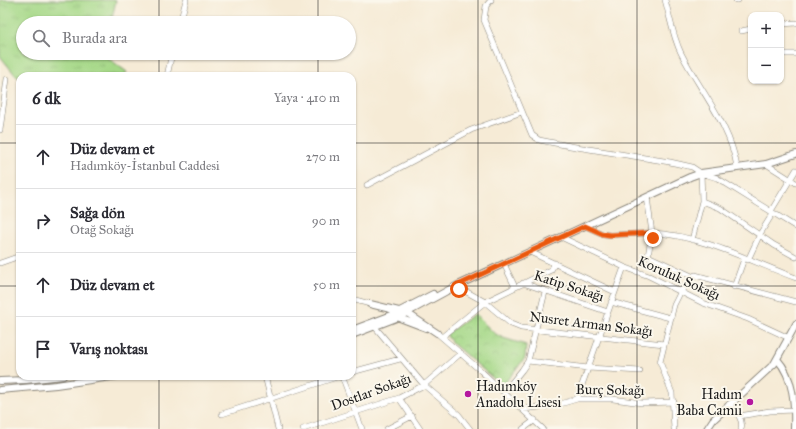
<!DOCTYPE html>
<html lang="tr">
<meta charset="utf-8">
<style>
body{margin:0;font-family:"IM FELL Great Primer",serif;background:#f2f2f3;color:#2b2b33}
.controls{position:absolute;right:12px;top:12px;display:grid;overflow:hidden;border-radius:8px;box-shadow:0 1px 3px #0004}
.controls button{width:36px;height:36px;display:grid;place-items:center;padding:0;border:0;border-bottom:1px solid #e1e1e2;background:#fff;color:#2b2b33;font:20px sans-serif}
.stop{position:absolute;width:12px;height:12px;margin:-9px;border:3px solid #ea580c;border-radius:50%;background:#fff}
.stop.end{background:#ea580c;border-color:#fff;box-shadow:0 1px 4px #0008}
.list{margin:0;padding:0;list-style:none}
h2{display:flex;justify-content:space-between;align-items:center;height:52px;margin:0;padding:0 16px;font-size:17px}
h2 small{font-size:13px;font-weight:400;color:#7c7c81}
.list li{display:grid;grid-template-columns:26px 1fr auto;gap:12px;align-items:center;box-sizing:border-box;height:64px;padding:0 16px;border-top:1px solid #e1e1e2}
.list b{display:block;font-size:15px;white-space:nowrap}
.list p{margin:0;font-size:13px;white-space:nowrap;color:#7c7c81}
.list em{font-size:13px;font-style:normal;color:#7c7c81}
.icon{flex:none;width:22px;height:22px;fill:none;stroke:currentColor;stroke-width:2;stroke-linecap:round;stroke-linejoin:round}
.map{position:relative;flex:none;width:796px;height:429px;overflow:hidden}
.search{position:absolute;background:#fff;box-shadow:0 1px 3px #0004;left:16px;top:16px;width:340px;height:44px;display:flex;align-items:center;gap:10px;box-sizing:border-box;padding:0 14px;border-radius:22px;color:#7c7c81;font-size:15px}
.panel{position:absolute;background:#fff;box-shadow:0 1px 3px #0004;left:16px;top:72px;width:340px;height:308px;border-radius:12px}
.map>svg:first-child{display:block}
</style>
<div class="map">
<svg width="796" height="429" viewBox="0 0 796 429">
<defs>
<pattern id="grass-tufts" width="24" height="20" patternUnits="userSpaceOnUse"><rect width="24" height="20" fill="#a5d887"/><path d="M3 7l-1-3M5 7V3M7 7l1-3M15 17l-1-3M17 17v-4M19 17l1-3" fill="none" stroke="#8db974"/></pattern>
<pattern id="park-crowns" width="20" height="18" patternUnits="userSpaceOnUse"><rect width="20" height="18" fill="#a5d887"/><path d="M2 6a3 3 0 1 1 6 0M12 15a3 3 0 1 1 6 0" fill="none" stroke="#8db974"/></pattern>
</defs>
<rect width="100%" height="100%" fill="#fbf7ec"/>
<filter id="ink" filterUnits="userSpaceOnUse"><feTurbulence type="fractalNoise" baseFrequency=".025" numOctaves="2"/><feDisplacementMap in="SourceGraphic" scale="8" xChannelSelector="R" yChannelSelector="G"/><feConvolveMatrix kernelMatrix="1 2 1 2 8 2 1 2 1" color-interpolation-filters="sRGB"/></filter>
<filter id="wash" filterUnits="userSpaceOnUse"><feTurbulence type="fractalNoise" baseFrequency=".012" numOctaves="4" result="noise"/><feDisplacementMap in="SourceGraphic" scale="16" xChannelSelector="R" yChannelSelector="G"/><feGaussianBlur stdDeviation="0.9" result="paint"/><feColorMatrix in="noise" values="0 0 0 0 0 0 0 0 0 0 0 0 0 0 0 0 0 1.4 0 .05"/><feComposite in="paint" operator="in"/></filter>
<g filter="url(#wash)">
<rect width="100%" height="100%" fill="#f6ebd6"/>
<!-- grass -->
<path fill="url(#grass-tufts)" stroke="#607a52" d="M0 0H116L111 23H23V53H104V55L127 72 124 76H20V78L16 76 0 56Z"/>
<!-- park -->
<path fill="url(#park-crowns)" stroke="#607a52" d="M475 314 494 333 503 338 526 345 525 358 504 384H500L452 343 446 334Z"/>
</g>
<g filter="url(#ink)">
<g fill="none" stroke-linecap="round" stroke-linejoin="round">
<defs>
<path id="minor" d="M491 0 486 6 484 20 532 135 539 140 570 146 670 162 692 167 701 173 717 178 796 227
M665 0C670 17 673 37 681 53 700 91 730 124 737 167
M736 0H738
M180 23 186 0
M781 24 796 23
M741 31 751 29
M781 54H796
M167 76 172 53
M0 130 7 79
M766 164 796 183
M701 173 702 201 720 208 774 245 796 257
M367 185 471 130 522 112
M647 197 652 233C697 234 753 262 796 278
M771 211 796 170
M585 226 603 234 610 235 652 233 648 256 694 277
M561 237 624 267 649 276 703 303 748 319 789 338
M692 240 702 201
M530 252 615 292
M748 260 760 234 773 213
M0 263 20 256
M504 264 515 287
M523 283 608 312
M456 286 485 302 511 324 521 328 664 344
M734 287 744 259
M352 299 370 304
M611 302 670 318
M375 327 424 385 459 415 470 429
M437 333 481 371 543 429
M442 337 485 302 551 270 555 263
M528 361 588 368 640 371
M352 372 400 359
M265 376 278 429
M342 376 362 429
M504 392 522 370 528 361 545 292
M399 398 420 429
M577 399 624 267
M729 404C735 411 744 419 741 429
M523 409 557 405 577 399H613L642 403 674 402
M222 414 340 376
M739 416 770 411 795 410
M303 429 399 398 424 385 461 353
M387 429 412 416
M523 429 535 420
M674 429 672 393 660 362 674 305 681 291 695 275 796 302"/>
<path id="major" d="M370 304 407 313 437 333
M397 317 426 328
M352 330 392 315 433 294
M352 335 399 317 456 286 690 177 701 173 766 164 796 154
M777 359C794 378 795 405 794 429
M0 381 26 380 63 376
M0 390 56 385 118 376
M707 429 713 420 774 364 796 324"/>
</defs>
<!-- minor casing -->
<use href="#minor" stroke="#898479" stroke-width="6"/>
<!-- major casing -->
<use href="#major" stroke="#898479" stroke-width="8"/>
<!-- minor -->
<use href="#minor" stroke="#fff" stroke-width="5"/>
<!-- major -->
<use href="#major" stroke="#fff" stroke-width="6"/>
</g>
</g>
<g fill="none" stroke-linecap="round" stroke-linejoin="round" filter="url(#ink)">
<!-- route -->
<path stroke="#ea580c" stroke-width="5" d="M459 289 456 286 585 226 603 234 610 235 652 233 653 238"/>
</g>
<!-- grid -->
<path fill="none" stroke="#1c1c1c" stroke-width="1" stroke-opacity="0.55" d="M159 0V23M318 0V23M478 0V429M637 0V429M159 53V76M318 53V76M0 143H20M352 143H796M0 286H20M352 286H796M159 376V429M318 376V429"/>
<!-- markers -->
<g fill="#b5179e" stroke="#fbf7ec" stroke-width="1.5">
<circle cx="468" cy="394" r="4"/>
<circle cx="750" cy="402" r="4"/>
</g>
<g text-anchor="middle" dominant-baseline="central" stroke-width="4" stroke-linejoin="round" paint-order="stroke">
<!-- street labels -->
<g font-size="14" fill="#1c1c1c" stroke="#fbf7ec">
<text transform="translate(679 278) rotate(24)">Koruluk Sokağı</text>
<text transform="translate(569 286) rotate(18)">Katip Sokağı</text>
<text transform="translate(591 324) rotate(7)">Nusret Arman Sokağı</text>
<text transform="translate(610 390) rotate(1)">Burç Sokağı</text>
<text transform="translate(371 392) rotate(-20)">Dostlar Sokağı</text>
</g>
<!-- poi labels -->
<g font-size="14" fill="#1c1c1c" stroke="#fbf7ec" text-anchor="start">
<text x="476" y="386">Hadımköy<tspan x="476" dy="16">Anadolu Lisesi</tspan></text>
<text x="742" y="394" text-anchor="end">Hadım<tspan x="742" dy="16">Baba Camii</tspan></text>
</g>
</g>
</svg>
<div class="controls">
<button>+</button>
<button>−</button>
</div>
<div class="stop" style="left:459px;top:289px"></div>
<div class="stop end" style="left:653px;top:238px"></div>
<div class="search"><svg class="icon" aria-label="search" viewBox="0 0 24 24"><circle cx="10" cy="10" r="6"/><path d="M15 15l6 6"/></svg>Burada ara</div>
<section class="panel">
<h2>6 dk<small>Yaya · 410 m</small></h2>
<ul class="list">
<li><svg class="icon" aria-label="ahead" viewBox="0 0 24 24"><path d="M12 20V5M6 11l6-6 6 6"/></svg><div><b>Düz devam et</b><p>Hadımköy-İstanbul Caddesi</p></div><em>270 m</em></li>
<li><svg class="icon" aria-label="right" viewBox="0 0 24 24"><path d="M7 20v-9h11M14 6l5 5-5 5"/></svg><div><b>Sağa dön</b><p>Otağ Sokağı</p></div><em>90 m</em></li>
<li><svg class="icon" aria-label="ahead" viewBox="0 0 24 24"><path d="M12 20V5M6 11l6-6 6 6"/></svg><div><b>Düz devam et</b></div><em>50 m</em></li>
<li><svg class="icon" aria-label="arrive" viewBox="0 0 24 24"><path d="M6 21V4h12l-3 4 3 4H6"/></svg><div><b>Varış noktası</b></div></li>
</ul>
</section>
</div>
